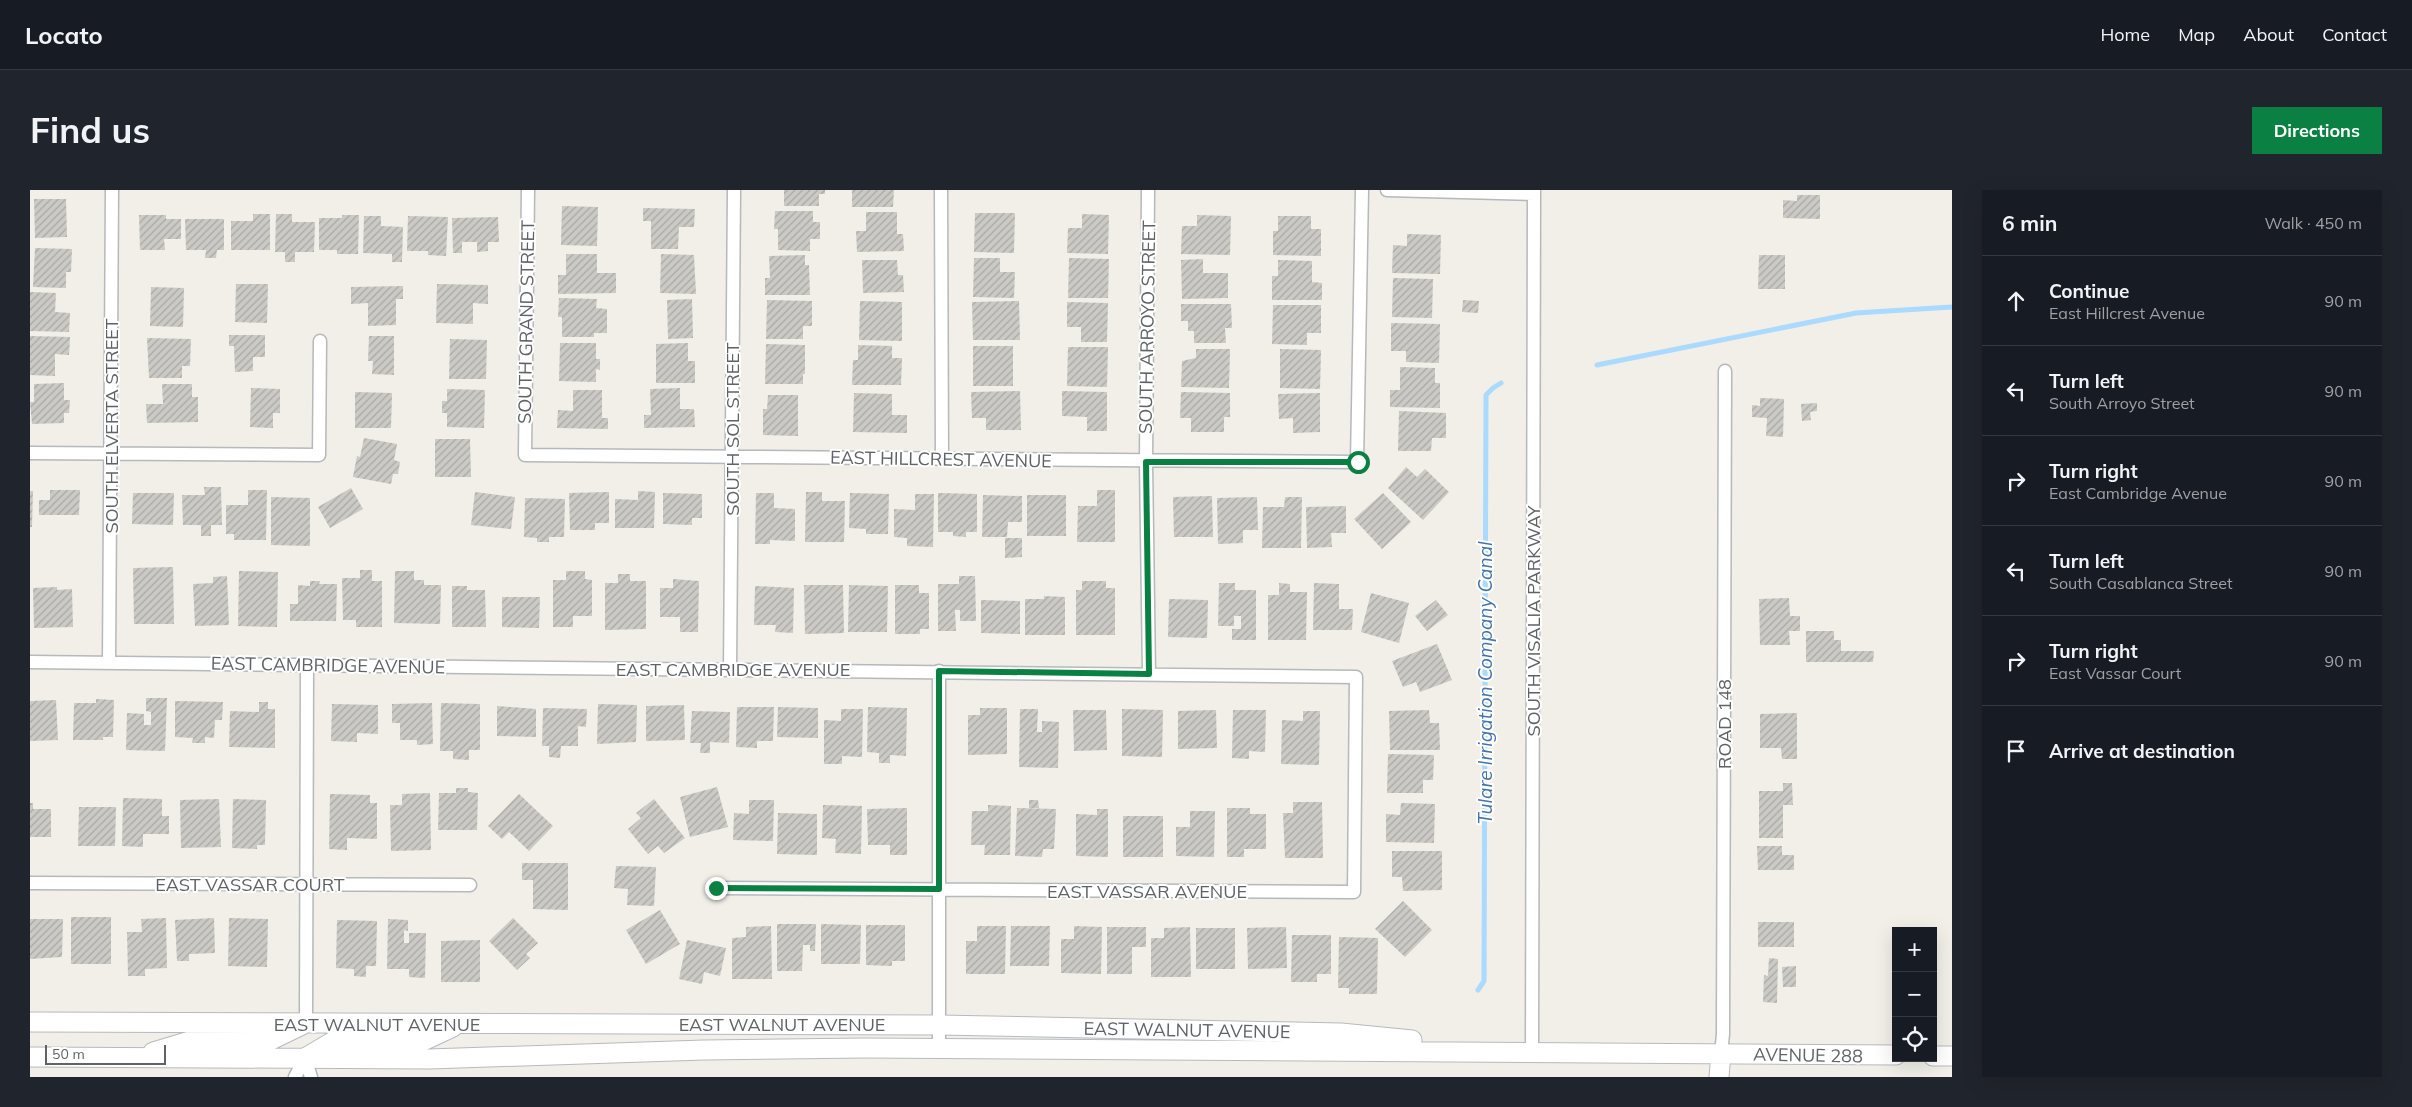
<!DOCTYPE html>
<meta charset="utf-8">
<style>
body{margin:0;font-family:Mulish,sans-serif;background:#20242c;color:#f1f3f6}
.controls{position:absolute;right:15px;bottom:15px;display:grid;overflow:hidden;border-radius:0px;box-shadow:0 5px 20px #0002}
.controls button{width:45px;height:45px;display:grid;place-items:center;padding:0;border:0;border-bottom:1px solid #363941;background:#171b24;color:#f1f3f6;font:25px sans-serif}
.scale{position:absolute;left:15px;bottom:12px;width:121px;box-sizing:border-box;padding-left:5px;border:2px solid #5f6368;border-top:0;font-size:14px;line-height:18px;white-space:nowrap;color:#5f6368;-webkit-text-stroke:4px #fff;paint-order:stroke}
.stop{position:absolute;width:15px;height:15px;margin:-11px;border:4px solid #0b8043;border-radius:50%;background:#fff}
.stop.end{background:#0b8043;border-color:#fff;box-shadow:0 1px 5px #0008}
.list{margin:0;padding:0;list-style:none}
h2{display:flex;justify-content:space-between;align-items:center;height:65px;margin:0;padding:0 20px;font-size:21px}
h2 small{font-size:16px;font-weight:400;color:#9ea1a6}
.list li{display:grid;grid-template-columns:32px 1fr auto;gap:15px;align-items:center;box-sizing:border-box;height:90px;padding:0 20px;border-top:1px solid #363941}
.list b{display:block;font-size:19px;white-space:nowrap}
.list p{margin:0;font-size:16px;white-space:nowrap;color:#9ea1a6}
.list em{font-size:16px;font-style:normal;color:#9ea1a6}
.icon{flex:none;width:28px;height:28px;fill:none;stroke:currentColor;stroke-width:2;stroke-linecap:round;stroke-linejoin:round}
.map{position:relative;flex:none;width:1922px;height:887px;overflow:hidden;border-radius:0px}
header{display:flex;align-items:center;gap:30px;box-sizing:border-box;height:70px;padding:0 25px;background:#171b24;border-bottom:1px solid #363941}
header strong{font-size:24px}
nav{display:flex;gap:28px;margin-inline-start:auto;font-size:18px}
.intro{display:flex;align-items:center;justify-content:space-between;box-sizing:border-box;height:120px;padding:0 30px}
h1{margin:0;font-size:35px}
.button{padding:12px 22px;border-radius:0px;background:#0b8043;color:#fff;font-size:18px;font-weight:700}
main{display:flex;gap:30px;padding:0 30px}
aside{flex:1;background:#171b24;border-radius:0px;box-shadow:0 5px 20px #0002}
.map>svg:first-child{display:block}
</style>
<header>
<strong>Locato</strong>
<nav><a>Home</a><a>Map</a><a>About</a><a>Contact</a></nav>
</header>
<div class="intro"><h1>Find us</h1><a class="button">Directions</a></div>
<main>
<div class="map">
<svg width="1922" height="887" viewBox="0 0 1922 887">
<defs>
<pattern id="building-hatch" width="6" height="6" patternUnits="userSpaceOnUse" patternTransform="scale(1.25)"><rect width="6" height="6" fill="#cccac5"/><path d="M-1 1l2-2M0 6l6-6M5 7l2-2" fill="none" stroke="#a9a8a4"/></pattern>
</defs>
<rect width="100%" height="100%" fill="#f1efe8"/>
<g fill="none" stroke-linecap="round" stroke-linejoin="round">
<!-- stream -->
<path stroke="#aadaff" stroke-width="5" d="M1567 175 1826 123 1922 117
M1448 800 1454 791 1456 205 1463 198 1471 193"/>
</g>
<!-- building -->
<path fill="url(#building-hatch)" d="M754 0H795V4H789V16H754Z
M822 0H864L863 17H822Z
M1767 5H1790V29L1753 28V10L1767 11Z
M4 9H36L37 47 5 48Z
M532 16 568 17 567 56 531 55Z
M613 18 665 19 664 37H649L648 59H621V31H613Z
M745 21H783V32H790V49H780V61L748 60V39H744Z
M836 22H867V44H873L874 61 827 62 826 41H836Z
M945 23H985L984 63 944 62Z
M223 24H240V60H201V31H223Z
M246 24H262V32H285L284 62H265V72H255V62H245Z
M1052 24 1079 25 1078 64 1037 63 1038 38H1052Z
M109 25H136V29H151V49H134L135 60H110Z
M312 25H329L328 64H307V60H289V28H312Z
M1167 25 1201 26 1200 65 1151 64 1152 36H1167Z
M334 26H351V36L373 37 372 72H362V64L333 63Z
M378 26 418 27 416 66 398 65V61H377Z
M1248 26H1281V39H1291V66L1243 65V41H1248Z
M468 27 469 52H458V61L447 62V52H432V63H423L422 28Z
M155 29H194V60H187L186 68H175L176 60H156Z
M1377 44 1411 45 1410 84 1362 83 1363 55 1377 56Z
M5 58 42 59 41 82H36V98L3 97Z
M536 64H567V83H586V103L528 104V85H536Z
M631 64 664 65 666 104 630 103Z
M775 65V75H779L780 105H735V88H740L739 66Z
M1729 65H1755V99H1728Z
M944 68H970V82H985L984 108 943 107Z
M1039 68 1079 69 1078 108H1038Z
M1173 69V83H1198V108L1152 109 1151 70Z
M832 70H867L868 85H873L874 102 833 103Z
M1248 70 1282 71V92L1292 93V110H1242V86H1248Z
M1363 88 1403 89 1402 128 1362 127Z
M206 94H238L237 133 205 132Z
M407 94 458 95V114L443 113V134L406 133Z
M373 96V109H366V135L338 136V113L321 114V97Z
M121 97 154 98 153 137 120 136Z
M0 102 26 103 25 122 40 123 39 142 0 141Z
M529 108 567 109 566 118 577 119V143H564V147H532V127H528Z
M662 109 663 148 638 149 637 110Z
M737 110 782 111V136H773V149H736Z
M1433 110 1449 111 1448 123 1432 122Z
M830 111 872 112V151L829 150Z
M989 111 990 150H943L942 112Z
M1037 112 1078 113 1077 152H1051V137H1037Z
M1151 114H1201L1202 138H1195L1196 153H1164V141H1158V131H1151Z
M1243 115H1291V143H1277V155L1242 154Z
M1361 133 1410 134 1409 173 1376 172V161H1361Z
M199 145H235V167H223V181L205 182 204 156H199Z
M0 146 40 147 39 165 25 164V186L0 185Z
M339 146H364V185L342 184 343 171H338Z
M117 148 161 149 160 176H152V188H119Z
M420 149 457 150 456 189H419Z
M530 153H566V169H570V180L566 179V192L529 191Z
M658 153V171H665V193H626V154Z
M736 154 775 155V184H773V194H735Z
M828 155 862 156V168H872L871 195H822L823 170H828Z
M943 156H983V196H943Z
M1038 157H1078L1077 197 1037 196Z
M1166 159H1200L1199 198 1151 197 1152 171 1166 168Z
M1250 159 1291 160 1290 199 1250 198Z
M1370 177 1405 178V193H1410V218L1360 217V200H1370Z
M34 193V210H40L39 223H34V233L2 234 0 212H4V194Z
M132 194H162V207H168V232L117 233 116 214H133Z
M221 198 250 199V223H243V238L220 237Z
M650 198V219H664L665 237 614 238V225H621L620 199Z
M417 199 455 200 454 238 417 237V223H412V211H417Z
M543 200H572V228H578V239L527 238 528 220 543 221Z
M990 201 991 240H956V228H942L941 202Z
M1032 201 1077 202V241H1057V227L1032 226Z
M325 202 362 203 361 238H325Z
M1151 202 1200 203V227H1194V242H1161V228H1150Z
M824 203 862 204V225H877V243L823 242Z
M1290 203V242L1263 243V228L1249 229 1248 204Z
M738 205H768V246L733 245V219H737Z
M1730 208 1754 209 1753 247 1736 246 1737 228 1722 227V215L1730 216Z
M1787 213V221L1780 222 1781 230 1772 231 1771 214Z
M1369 221 1416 223V248H1402L1401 261H1368Z
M334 248 367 254 364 270 370 272 368 284H363L361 294 323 287 327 266 330 267Z
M405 249H440L441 287H405Z
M1376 277 1387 287 1395 279 1419 302 1393 330 1358 298Z
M174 297H191L192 335H181V346H171V335H153L152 305H175Z
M321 298 333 319 300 338 288 317Z
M20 300H50L49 325H9V310H20Z
M218 300H237L236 350H204V344H196V315H218Z
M1067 300H1085V352H1047L1048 316H1067Z
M0 301H3L2 337H0Z
M608 301 625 302 624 338H585V309L608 310Z
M445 302 485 307 481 339 441 335Z
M579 302V333H565V340H540L539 303Z
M776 302H792V311H815L814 352H775Z
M103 303H144L143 335 102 334Z
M633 303 672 304V328H662V335L633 334Z
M726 303H744V318L765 319V351L740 350V354H725Z
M820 303 859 304 858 344H836V339L819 338Z
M908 303 947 304V342H936V347L923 346V342H908Z
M1353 303 1381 332 1352 359 1324 329Z
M885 304H904L903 357 877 356V348L864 347V319L885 320Z
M953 305 992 306V332H978L977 347H952Z
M997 305H1036V346H997Z
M1182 306 1183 347H1144L1143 307Z
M241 307 280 308V356L241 355Z
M1227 307 1228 340H1213V353L1188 354 1187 308Z
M1255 307H1272L1271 358H1232L1233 317H1254Z
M495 308 535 309 534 347H519V352H507V348L494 347Z
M1316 316V343H1301L1302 357 1277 358 1276 317Z
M975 348H992V367L975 368Z
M143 377 144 434H104L103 378Z
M330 380H342V391H352V437H326V430H313L312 388H330Z
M209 381 248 382 247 437 208 436Z
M365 381H384V390H394V395H411L410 434 364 433Z
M536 381H555V389L562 390V426H543V437H523V390H536Z
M588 384H600V391H616V439L575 440V393H588Z
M197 386 199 435 165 436 163 394 183 393V387Z
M929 386H945L946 431H930V420H925L926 441H908V394H929Z
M643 389 669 391 668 442H650V427H630V398H643Z
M280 391H290L289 394H307L306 431H260V414H268V395L280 396Z
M1052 391H1076V398H1085V445H1046V400H1052Z
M1189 393H1205V400H1226V450H1202V439H1211V426H1204V436H1188Z
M1249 393 1260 394V402H1277L1276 450H1238V405H1249Z
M1284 393 1309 394V419H1323L1322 440H1283Z
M774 395H813L814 443 775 444Z
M819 395 858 396 857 442H818Z
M865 395H889V403H899V439H890V444H865Z
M422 396H437V400H455L456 437H422Z
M725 396 764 398 763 443 745 442 746 435H724Z
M27 397V400L42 399 43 437 4 438 3 398Z
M1341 403 1379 413 1369 453 1331 442Z
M1014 406 1035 407V445H995V409H1014Z
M472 407H510L509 438 472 437Z
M1759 408 1760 426H1770V441H1759L1760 455H1730L1729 409Z
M1139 409 1178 410 1177 448 1138 447Z
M951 410 990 411V444L951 443Z
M1406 410 1418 425 1397 441 1385 426Z
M1776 441H1804V450H1811V461H1844L1843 472H1776Z
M1407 454 1422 490 1390 502 1386 492 1373 497 1362 471Z
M116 508H137L135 561 96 560 97 523 114 524V535H121V522L116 521Z
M66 509 84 510 83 547H73V550H43L44 513H66Z
M26 510 28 550 0 551V511Z
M145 511 193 512 192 530H185L184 548 175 547V553H162L163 548 145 547Z
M229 512H238V519H245V558L199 557 200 521 229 522Z
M402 513 403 554 387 555V550H370V533H362V514Z
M411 513 450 514V560H439V570L423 569V561H410Z
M302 514 348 515V544L327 543V552L301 551Z
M568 514 607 515 606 552 567 554Z
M654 515 655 550 616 551V516Z
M467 516 506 519V547L467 546Z
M707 517H744L743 551H727V558L706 557Z
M748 517 788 518V548L747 547Z
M838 517 877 518 876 566 860 565V573H849V563L837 562Z
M513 518 557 519 556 537 548 536V556H531L530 568 519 567V556H512Z
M950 518H977V564L938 565V525H950Z
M811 519H833L832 567 812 566V574H794V530L811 531Z
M990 519H1008L1007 542H1012V531L1029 532 1028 578 989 577Z
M1092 519 1133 520 1132 567 1092 566Z
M1043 520H1076L1077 560 1044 561Z
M1186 520 1187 558 1148 559V521Z
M1203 520H1236L1235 562 1219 561V569L1202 568Z
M1399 520 1400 533H1409L1410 560H1360L1359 521Z
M662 521 700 522 699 553 680 552V563H670L671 553H660Z
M1273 521H1290L1289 575 1251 574 1252 530 1273 531Z
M1767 523V569H1752L1751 558H1730V524Z
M1358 564 1404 565 1403 590H1393V603H1357Z
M1753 593H1762L1763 615H1753V648H1729V601H1753Z
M687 597 698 637 660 647 650 607Z
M426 598H438V602L448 603 447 640H408L409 603H426Z
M400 603 401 660 361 661 360 615H372V604Z
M300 604 340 605V613H347V649L317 648V660L299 659Z
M489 604 523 636 499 661 479 642 472 649 458 636Z
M93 608 132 609V626H139V644H113V657L92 656Z
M189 609 191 657 151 658 150 610Z
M203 609 236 610 235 655H227V659L202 658Z
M624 609 655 648 634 663 628 656 618 664 598 639 611 628 606 623Z
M719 610H744L743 651 703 650 704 623 719 624Z
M999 610H1008L1009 618H999Z
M1263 612H1292L1293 668H1255L1253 623H1263Z
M0 613H3V619H21V647H0Z
M1371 613 1405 614 1404 653 1356 652V624L1370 625Z
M793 615 832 616 831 664 805 663 806 649 792 648Z
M958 615 981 616 980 665H954L955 655H941L942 621H958Z
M49 617H86L85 656H48Z
M877 618V665H860V655H838L837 619Z
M987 618 1026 619 1024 659H1013L1012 667 985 666Z
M1197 618H1220V624H1236V659H1214V667H1197Z
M1067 619H1078V667L1046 666V624L1067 625Z
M1160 621H1185L1184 667 1146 666V637H1160Z
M748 623 787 624V665L747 664Z
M1093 626H1133V667H1093Z
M1727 656H1752V665H1764V680H1728Z
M1362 661H1412V700L1373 701 1372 687H1362Z
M492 673H538V720L503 719V690H492Z
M586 676 626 677 624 716 597 715 598 699 584 698Z
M1373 711 1402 740 1375 767 1345 739Z
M630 720 650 754 616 774 596 740Z
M41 727H81V774H41Z
M136 728 137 778 115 779V786H98L97 742H112L111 729Z
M184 728 185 763 159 764V771H147L145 730Z
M199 728 238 729 237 777 198 776Z
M483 728 508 753 496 764 500 768 487 780 459 751Z
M0 729H33L32 767 0 769Z
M358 729 378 730V741L374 740V753H379V743H396L395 788 379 787V779H357Z
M307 730 347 731 346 776H336V787L324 786V779L306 778Z
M1728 732H1764V757H1728Z
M747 734H786L785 761H780V755H773L772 781H747Z
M791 734 831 735 830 774H791Z
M836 735H875V771H862V776L836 775Z
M741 736 742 789H702V748L716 747V737Z
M947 736H976L975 784H936V751H947Z
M981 736H1020L1019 776H980Z
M1044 736 1072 737 1071 784 1031 783V749H1044Z
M1077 737H1116V757H1102V784H1077Z
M1160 737 1161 787H1121V748H1134V738Z
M1256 737 1257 778 1218 779 1217 738Z
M1166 738H1205V779H1166Z
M1262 745H1301V784H1287V792H1261Z
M1309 747 1348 748 1347 804H1319V798H1308Z
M450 750V792H411V751Z
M657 750 696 758 690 786 674 782 672 794 649 789Z
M1739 768 1748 769 1747 813 1733 812 1734 785 1738 786Z
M1766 776V797H1753L1752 777Z"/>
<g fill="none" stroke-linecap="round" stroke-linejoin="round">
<defs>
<path id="street" d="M498 0 495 265 1327 272 1332 0
M911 0 912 269
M1118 0 1116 272 1119 484
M1357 0 1504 4
M0 263 289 265 290 151
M0 472 1326 487 1324 702 686 698
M79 473 82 0
M700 479 704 0
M0 693 440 695
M276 834 277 475
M909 858V481
M1502 861 1504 0
M1691 864 1693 844 1695 181
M275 868 281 887
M265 887 275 868"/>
<path id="secondary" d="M0 832 909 835 1311 843 1382 850
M123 862 163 850 239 851 272 835
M1903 866H1922
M0 867 399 869 674 860 834 858 1866 865
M275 868 302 852H391L423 837
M1689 887 1691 864"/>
</defs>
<!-- street casing -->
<use href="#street" stroke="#b5b8bc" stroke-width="15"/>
<!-- secondary casing -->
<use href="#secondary" stroke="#b6babf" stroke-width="21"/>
<!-- street -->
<use href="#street" stroke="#fff" stroke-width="12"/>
<!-- secondary -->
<use href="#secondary" stroke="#fff" stroke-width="19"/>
</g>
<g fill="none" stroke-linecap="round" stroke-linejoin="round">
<!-- route -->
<path stroke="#0b8043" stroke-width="6" d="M686 698 909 699V481L1119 484 1116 272H1328"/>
</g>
<g text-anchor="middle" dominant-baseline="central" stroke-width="4" stroke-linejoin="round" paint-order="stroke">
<!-- street labels -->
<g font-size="18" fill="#5f6368" stroke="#fff">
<text transform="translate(496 132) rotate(-89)">SOUTH GRAND STREET</text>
<text transform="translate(1117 137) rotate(-89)">SOUTH ARROYO STREET</text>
<text transform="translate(81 236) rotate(-90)">SOUTH ELVERTA STREET</text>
<text transform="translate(702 239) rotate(-90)">SOUTH SOL STREET</text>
<text transform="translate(911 269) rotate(1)">EAST HILLCREST AVENUE</text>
<text transform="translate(1503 431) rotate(-90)">SOUTH VISALIA PARKWAY</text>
<text transform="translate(298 475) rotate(1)">EAST CAMBRIDGE AVENUE</text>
<text x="703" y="479">EAST CAMBRIDGE AVENUE</text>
<text transform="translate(1694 534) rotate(-90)">ROAD 148</text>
<text x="220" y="694">EAST VASSAR COURT</text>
<text x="1117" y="701">EAST VASSAR AVENUE</text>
<text x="347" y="834">EAST WALNUT AVENUE</text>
<text x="752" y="834">EAST WALNUT AVENUE</text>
<text transform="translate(1157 840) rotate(1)">EAST WALNUT AVENUE</text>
<text transform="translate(1778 865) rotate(1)">AVENUE 288</text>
</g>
<!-- water labels -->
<g font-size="19" font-style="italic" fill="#4174aa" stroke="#fff">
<text transform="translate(1455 493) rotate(-90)">Tulare Irrigation Company Canal</text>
</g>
</g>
</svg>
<div class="controls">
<button>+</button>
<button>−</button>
<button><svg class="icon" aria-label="locate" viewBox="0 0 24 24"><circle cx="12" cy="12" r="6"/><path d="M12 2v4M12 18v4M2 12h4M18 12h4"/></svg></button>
</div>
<div class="scale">50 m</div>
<div class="stop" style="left:1328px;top:272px"></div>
<div class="stop end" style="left:686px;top:698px"></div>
</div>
<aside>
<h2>6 min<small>Walk · 450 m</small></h2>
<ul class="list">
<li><svg class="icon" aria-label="ahead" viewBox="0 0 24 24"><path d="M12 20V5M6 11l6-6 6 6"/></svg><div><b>Continue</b><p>East Hillcrest Avenue</p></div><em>90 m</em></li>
<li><svg class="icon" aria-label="left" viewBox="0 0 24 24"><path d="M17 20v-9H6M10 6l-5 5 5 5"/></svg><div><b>Turn left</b><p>South Arroyo Street</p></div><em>90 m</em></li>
<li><svg class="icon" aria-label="right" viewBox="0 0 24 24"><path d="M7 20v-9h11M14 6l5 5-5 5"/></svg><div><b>Turn right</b><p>East Cambridge Avenue</p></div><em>90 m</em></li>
<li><svg class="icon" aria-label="left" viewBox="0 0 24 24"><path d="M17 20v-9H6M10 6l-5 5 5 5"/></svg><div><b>Turn left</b><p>South Casablanca Street</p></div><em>90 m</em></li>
<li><svg class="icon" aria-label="right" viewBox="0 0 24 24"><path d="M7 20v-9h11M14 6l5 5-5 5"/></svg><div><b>Turn right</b><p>East Vassar Court</p></div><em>90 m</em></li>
<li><svg class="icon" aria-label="arrive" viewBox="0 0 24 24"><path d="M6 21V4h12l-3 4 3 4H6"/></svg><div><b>Arrive at destination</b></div></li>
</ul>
</aside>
</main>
